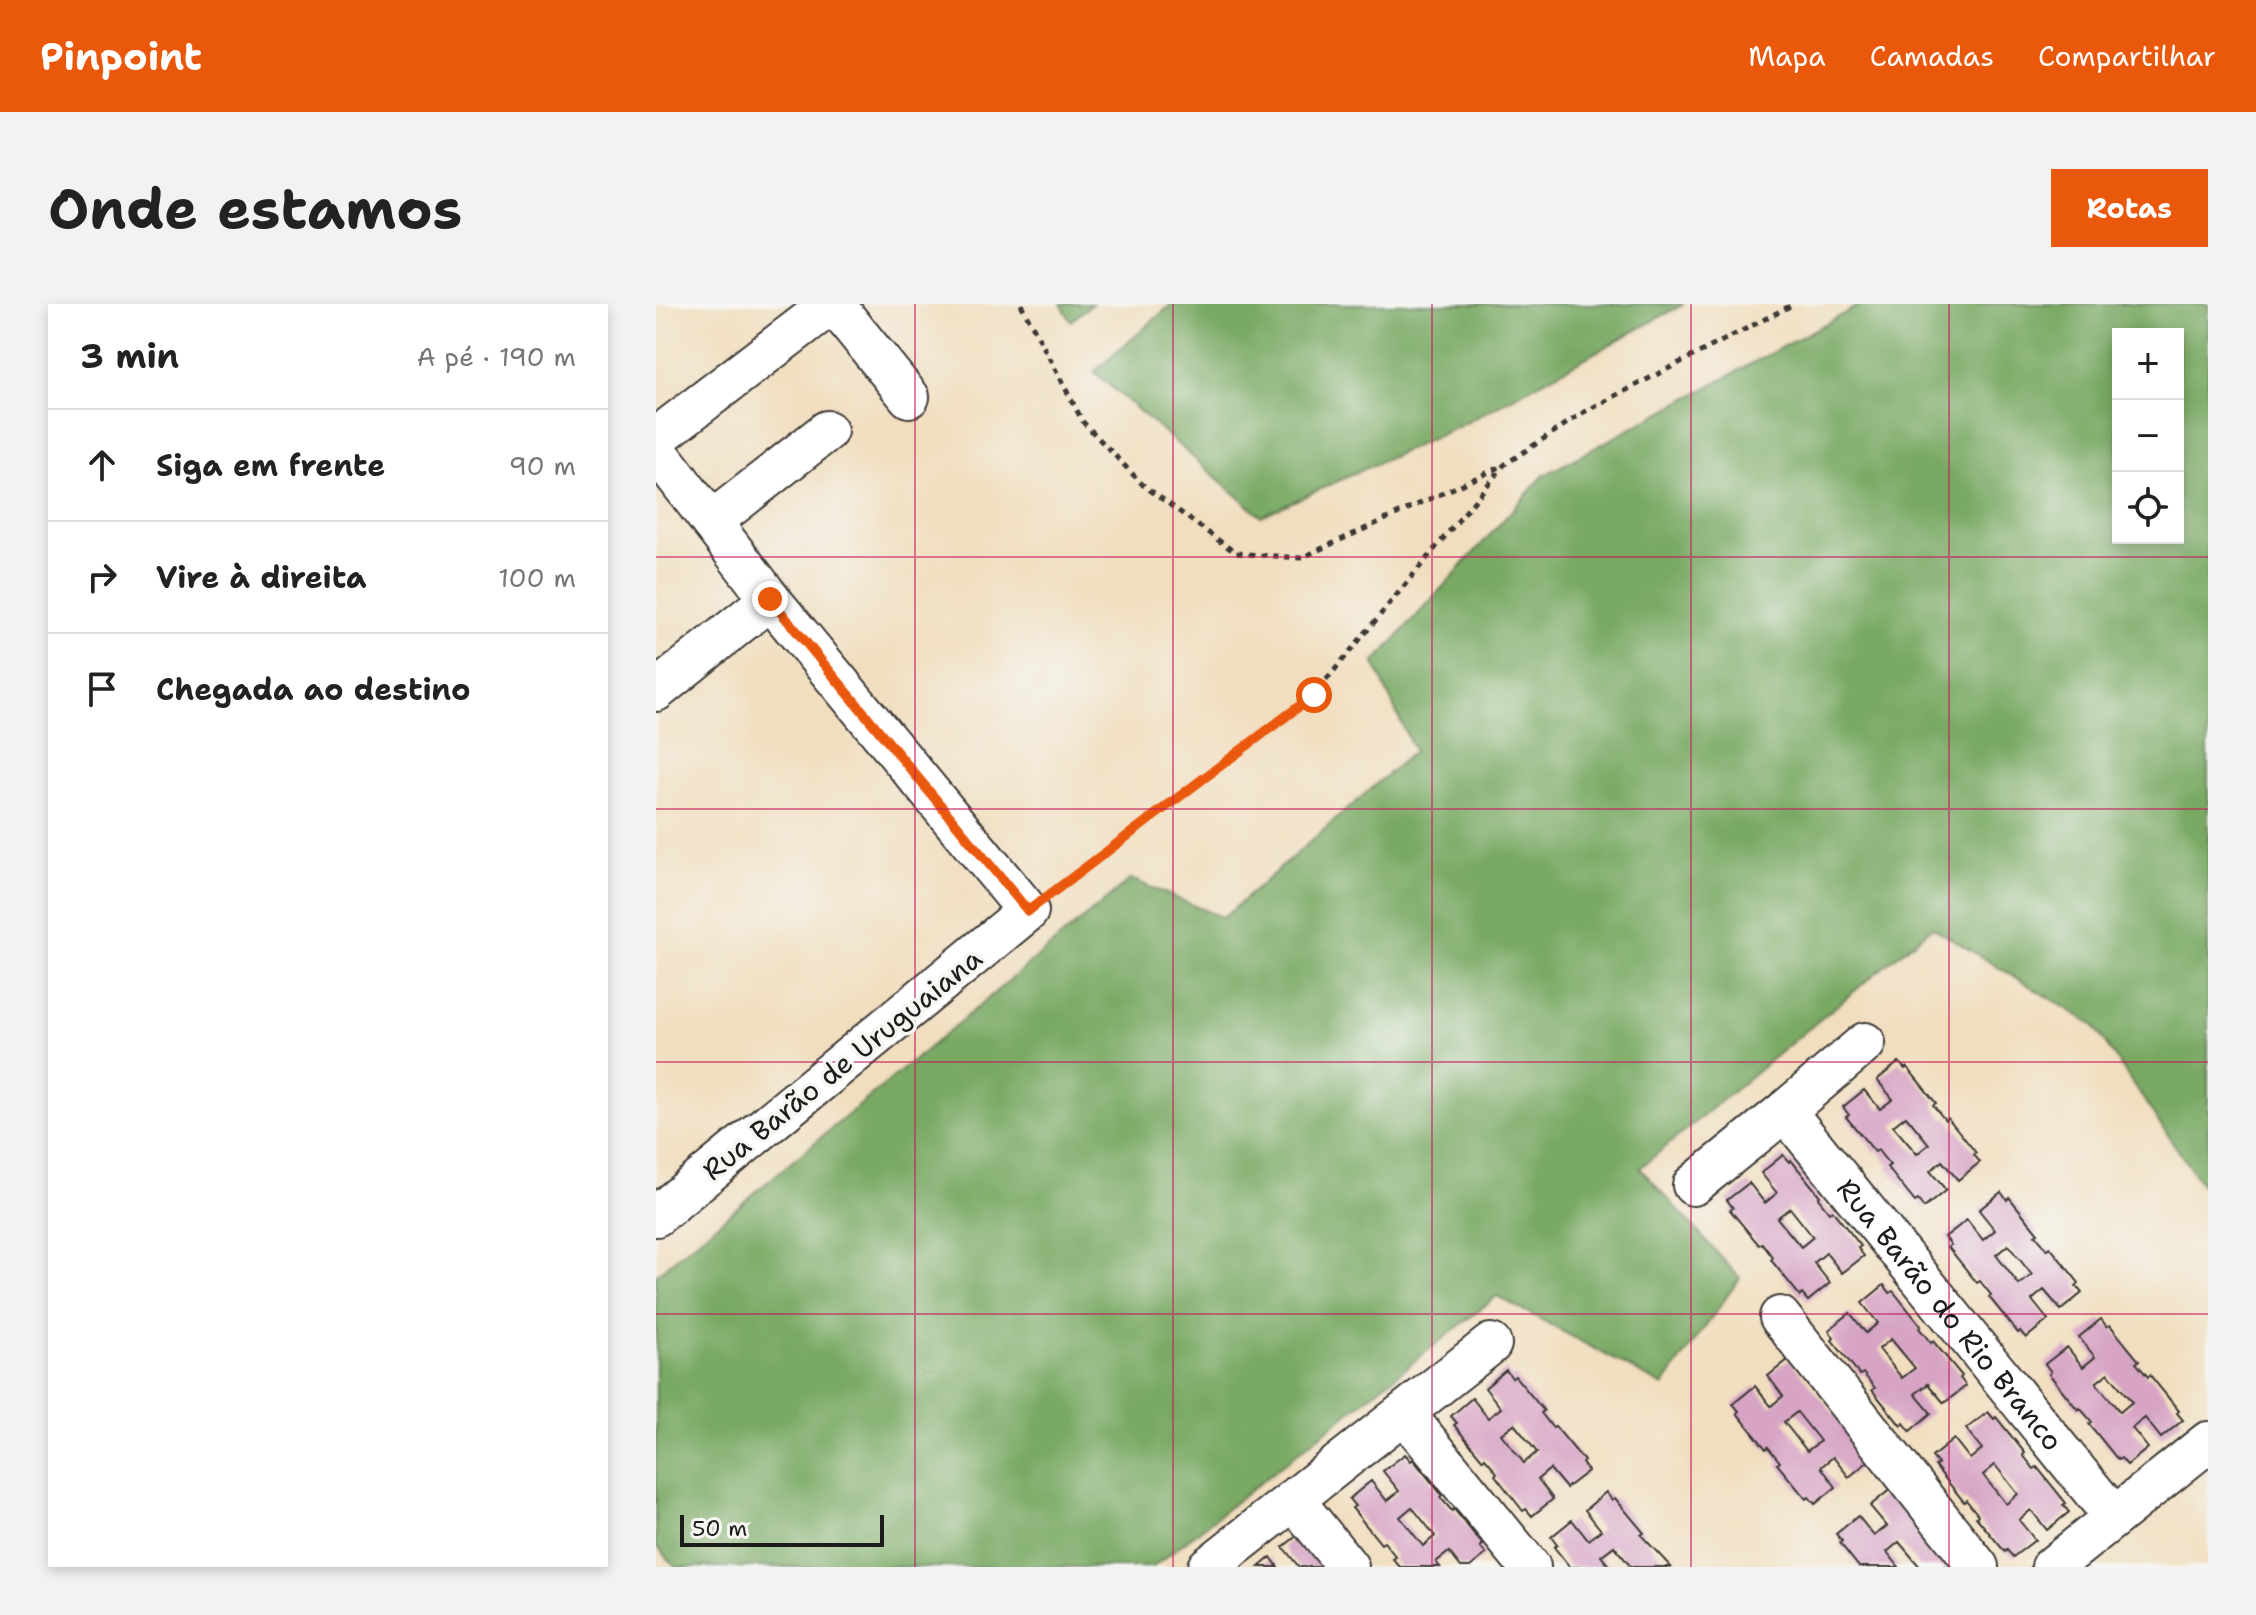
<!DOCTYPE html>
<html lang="pt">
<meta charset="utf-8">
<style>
body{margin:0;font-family:"Shantell Sans",sans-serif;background:#f2f2f2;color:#222}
.controls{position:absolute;right:24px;top:24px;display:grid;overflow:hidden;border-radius:0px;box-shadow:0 4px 12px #0003}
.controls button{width:72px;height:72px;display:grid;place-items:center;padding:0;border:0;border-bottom:2px solid #e0e0e0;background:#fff;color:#222;font:40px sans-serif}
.scale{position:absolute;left:24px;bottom:20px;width:204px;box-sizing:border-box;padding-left:8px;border:4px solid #1c1c1c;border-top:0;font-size:22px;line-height:28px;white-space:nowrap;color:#1c1c1c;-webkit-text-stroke:6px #f6f6f2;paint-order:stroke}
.stop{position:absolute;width:24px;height:24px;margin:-18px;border:6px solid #ea580c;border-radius:50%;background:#fff}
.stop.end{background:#ea580c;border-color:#fff;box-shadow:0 2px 8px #0008}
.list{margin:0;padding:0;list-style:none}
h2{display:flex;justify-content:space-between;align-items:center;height:104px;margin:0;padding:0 32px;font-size:34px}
h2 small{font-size:26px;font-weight:400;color:#767676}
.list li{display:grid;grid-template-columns:52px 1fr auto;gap:24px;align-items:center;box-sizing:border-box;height:112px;padding:0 32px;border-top:2px solid #e0e0e0}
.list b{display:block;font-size:30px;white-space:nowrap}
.list em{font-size:26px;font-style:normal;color:#767676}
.icon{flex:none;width:44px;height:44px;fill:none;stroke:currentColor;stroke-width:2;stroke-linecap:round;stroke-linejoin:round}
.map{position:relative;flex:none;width:1552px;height:1263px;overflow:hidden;border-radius:0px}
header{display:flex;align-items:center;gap:48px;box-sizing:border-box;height:112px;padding:0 40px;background:#ea580c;color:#fff}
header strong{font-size:38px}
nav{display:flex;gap:44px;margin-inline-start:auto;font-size:28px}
.intro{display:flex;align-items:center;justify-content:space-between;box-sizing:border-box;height:192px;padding:0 48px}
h1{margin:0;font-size:56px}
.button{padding:20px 36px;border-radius:0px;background:#ea580c;color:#fff;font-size:28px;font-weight:700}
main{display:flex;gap:48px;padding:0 48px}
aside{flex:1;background:#fff;border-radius:0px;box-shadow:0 4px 12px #0003}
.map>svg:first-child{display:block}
</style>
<header>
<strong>Pinpoint</strong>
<nav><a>Mapa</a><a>Camadas</a><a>Compartilhar</a></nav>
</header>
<div class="intro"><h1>Onde estamos</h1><a class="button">Rotas</a></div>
<main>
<aside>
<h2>3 min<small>A pé · 190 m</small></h2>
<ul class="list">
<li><svg class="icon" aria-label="ahead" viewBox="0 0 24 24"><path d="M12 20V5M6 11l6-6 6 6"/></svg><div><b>Siga em frente</b></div><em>90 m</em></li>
<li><svg class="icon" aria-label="right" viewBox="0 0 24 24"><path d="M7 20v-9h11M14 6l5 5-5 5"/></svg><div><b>Vire à direita</b></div><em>100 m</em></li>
<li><svg class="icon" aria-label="arrive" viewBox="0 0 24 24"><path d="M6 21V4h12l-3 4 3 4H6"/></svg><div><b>Chegada ao destino</b></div></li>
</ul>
</aside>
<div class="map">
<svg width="1552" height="1263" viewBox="0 0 1552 1263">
<rect width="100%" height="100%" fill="#f6f6f2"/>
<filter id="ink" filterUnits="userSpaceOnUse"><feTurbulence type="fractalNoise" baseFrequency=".0125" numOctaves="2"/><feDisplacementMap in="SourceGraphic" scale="16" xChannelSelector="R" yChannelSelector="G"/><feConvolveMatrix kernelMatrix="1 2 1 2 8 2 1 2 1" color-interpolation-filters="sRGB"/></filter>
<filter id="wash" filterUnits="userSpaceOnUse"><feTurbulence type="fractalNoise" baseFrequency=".006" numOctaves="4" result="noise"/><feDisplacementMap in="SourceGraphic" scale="32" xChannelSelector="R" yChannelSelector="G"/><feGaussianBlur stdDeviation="1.8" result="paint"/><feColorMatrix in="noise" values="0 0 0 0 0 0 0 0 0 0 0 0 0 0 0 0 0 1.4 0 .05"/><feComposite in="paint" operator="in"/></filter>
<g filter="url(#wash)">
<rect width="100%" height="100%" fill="#f1debf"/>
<!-- forest -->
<path fill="#79a963" stroke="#4a6240" stroke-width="2" fill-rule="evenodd" d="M405 0H436L415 17Z
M516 0H1028L808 120 605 212 438 68Z
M1206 0H1552V890L1436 720 1276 623 984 864 1084 974 1007 1082 841 992 497 1263H20L0 1241V971L475 575 567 614 758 447 718 359 888 171ZM1462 30H1522V234H1462Z"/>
<g id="blocks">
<!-- building -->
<path fill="#d7a4c5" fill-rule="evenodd" d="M1243 758 1249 765 1251 763 1280 799 1277 801 1289 816 1292 814 1320 849 1318 851 1324 858 1302 876 1286 857 1274 867 1290 886 1268 904 1262 896 1259 898 1231 863 1234 861 1227 853 1222 846 1219 848 1190 813 1193 811 1187 803 1208 786 1224 805 1237 795 1221 776ZM1250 812 1273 840 1261 850 1237 822Z
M1127 851 1133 858 1135 856 1164 892 1162 894 1173 908 1176 906 1205 942 1202 944 1208 952 1186 969 1170 949 1158 959 1174 979 1152 997 1146 990 1144 992 1115 956 1117 954 1106 939 1103 941 1074 906 1077 904 1071 896 1093 879 1109 899 1121 889 1105 869ZM1134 904 1157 933 1145 943 1121 914Z
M1345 888 1351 896 1353 893 1382 929 1379 931 1386 939 1391 946 1394 943 1423 979 1420 982 1426 989 1405 1006 1388 986 1376 996 1392 1016 1370 1034 1364 1027 1362 1029 1333 993 1335 991 1324 977 1321 979 1292 943 1295 941 1289 933 1311 916 1327 936 1339 926 1323 906ZM1352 941 1376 971 1363 981 1340 951Z
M1228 981 1234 989 1237 987 1265 1022 1263 1024 1275 1039 1277 1037 1306 1072 1304 1074 1310 1082 1288 1099 1272 1080 1259 1090 1275 1109 1254 1127 1248 1119 1245 1122 1216 1086 1219 1084 1207 1069 1204 1071 1176 1036 1178 1034 1173 1026 1194 1009 1210 1029 1222 1019 1206 999ZM1235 1035 1259 1064 1246 1074 1223 1045Z
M1445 1015 1451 1023 1454 1021 1483 1057 1480 1059 1492 1073 1494 1071 1523 1107 1521 1109 1527 1116 1505 1134 1489 1114 1476 1124 1492 1144 1471 1161 1465 1154 1462 1156 1433 1120 1436 1118 1424 1104 1422 1106 1393 1070 1395 1068 1389 1060 1411 1043 1427 1063 1439 1053 1423 1033ZM1452 1069 1476 1098 1464 1108 1440 1079Z
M1133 1055 1215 1155 1193 1173 1177 1153 1165 1163 1180 1183 1159 1200 1153 1193 1150 1195 1121 1160 1124 1158 1112 1143 1110 1145 1081 1109 1083 1107 1077 1100 1099 1082 1115 1102 1127 1092 1112 1072ZM1141 1108 1164 1137 1151 1147 1128 1118Z
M850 1066 856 1074 859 1072 888 1107 885 1109 897 1124 899 1122 928 1157 926 1159 932 1167 910 1184 894 1165 882 1175 897 1195 876 1212 870 1205 867 1207 839 1171 841 1169 835 1161 829 1154 827 1156 798 1121 801 1119 795 1112 816 1094 832 1114 845 1104 829 1084ZM858 1120 881 1148 868 1159 845 1130Z
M1332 1108 1338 1115 1340 1113 1369 1149 1367 1151 1378 1165 1381 1163 1410 1199 1407 1201 1413 1208 1391 1226 1375 1206 1363 1216 1379 1236 1357 1253 1351 1246 1349 1248 1320 1213 1322 1211 1310 1196 1308 1198 1279 1162 1282 1160 1276 1153 1298 1135 1314 1155 1326 1145 1310 1125ZM1339 1161 1362 1190 1350 1200 1327 1171Z
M749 1150 755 1157 757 1155 786 1191 784 1193 796 1207 798 1205 827 1241 824 1243 830 1250 814 1263H805L793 1248 780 1258 784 1263H744L737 1255 740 1253 728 1238 725 1240 696 1204 699 1202 693 1195 715 1177 731 1197 743 1187 727 1167ZM756 1203 779 1232 767 1242 744 1213Z
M1236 1184 1304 1263H1264L1243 1238 1231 1248 1243 1263H1203L1184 1239 1186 1237 1180 1230 1202 1212 1218 1232 1231 1222 1214 1202Z
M950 1188 956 1196 959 1194 988 1229 985 1231 1015 1263H975L958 1242 945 1252 954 1263H914L898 1243 901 1241 895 1233 916 1216 932 1236 945 1226 929 1206Z
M648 1226 683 1263H643L627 1243Z
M615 1253 622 1263H603Z"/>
</g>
</g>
<g filter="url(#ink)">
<use href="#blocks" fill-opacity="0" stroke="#3c3934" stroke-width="2"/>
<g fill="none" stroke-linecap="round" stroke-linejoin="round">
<defs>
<g id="minor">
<path d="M178 0 253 93"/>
<path d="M0 134 175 0"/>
<path d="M0 146 114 295 372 607 0 912"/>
<path d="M55 218 171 127"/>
<path d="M0 387 114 295"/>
<path id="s1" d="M1129 807 1458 1213"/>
<path d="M1037 881 1129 807 1209 739"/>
<path d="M1124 1013 1322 1263"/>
<path d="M748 1109 874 1263"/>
<path d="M638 1196 692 1263"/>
<path d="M552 1263 835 1040"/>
<path d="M1396 1263 1552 1138"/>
</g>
</defs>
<!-- minor casing -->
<use href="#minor" stroke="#3c3934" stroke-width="44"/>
<!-- path -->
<path stroke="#3c3934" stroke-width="5" stroke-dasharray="6 6" stroke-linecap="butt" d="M365 0 427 118 487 181 580 249 645 254 844 163
M396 589 658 391 848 161 928 108 1138 0"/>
<!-- minor -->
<use href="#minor" stroke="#fff" stroke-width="40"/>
</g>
</g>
<g fill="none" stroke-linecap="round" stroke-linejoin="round" filter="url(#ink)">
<!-- route -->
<path stroke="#ea580c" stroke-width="10" d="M114 295 372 607 658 391"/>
</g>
<!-- grid -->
<path fill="none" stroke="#c2185b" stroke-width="2" stroke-opacity="0.55" d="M259 0V1263M517 0V1263M776 0V1263M1035 0V1263M1293 0V1263M0 253H1552M0 505H1552M0 758H1552M0 1010H1552"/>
<g text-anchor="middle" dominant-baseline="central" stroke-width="7" stroke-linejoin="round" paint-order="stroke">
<!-- street labels -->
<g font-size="28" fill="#1c1c1c" stroke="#f6f6f2">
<text transform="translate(186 760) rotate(-39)">Rua Barão de Uruguaiana</text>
<text stroke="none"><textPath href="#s1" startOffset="262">Rua Barão do Rio Branco</textPath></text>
</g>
</g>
</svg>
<div class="controls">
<button>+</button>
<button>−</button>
<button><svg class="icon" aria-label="locate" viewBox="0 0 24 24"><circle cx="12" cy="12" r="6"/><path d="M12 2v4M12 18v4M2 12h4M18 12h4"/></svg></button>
</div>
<div class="scale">50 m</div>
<div class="stop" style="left:658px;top:391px"></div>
<div class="stop end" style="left:114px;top:295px"></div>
</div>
</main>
